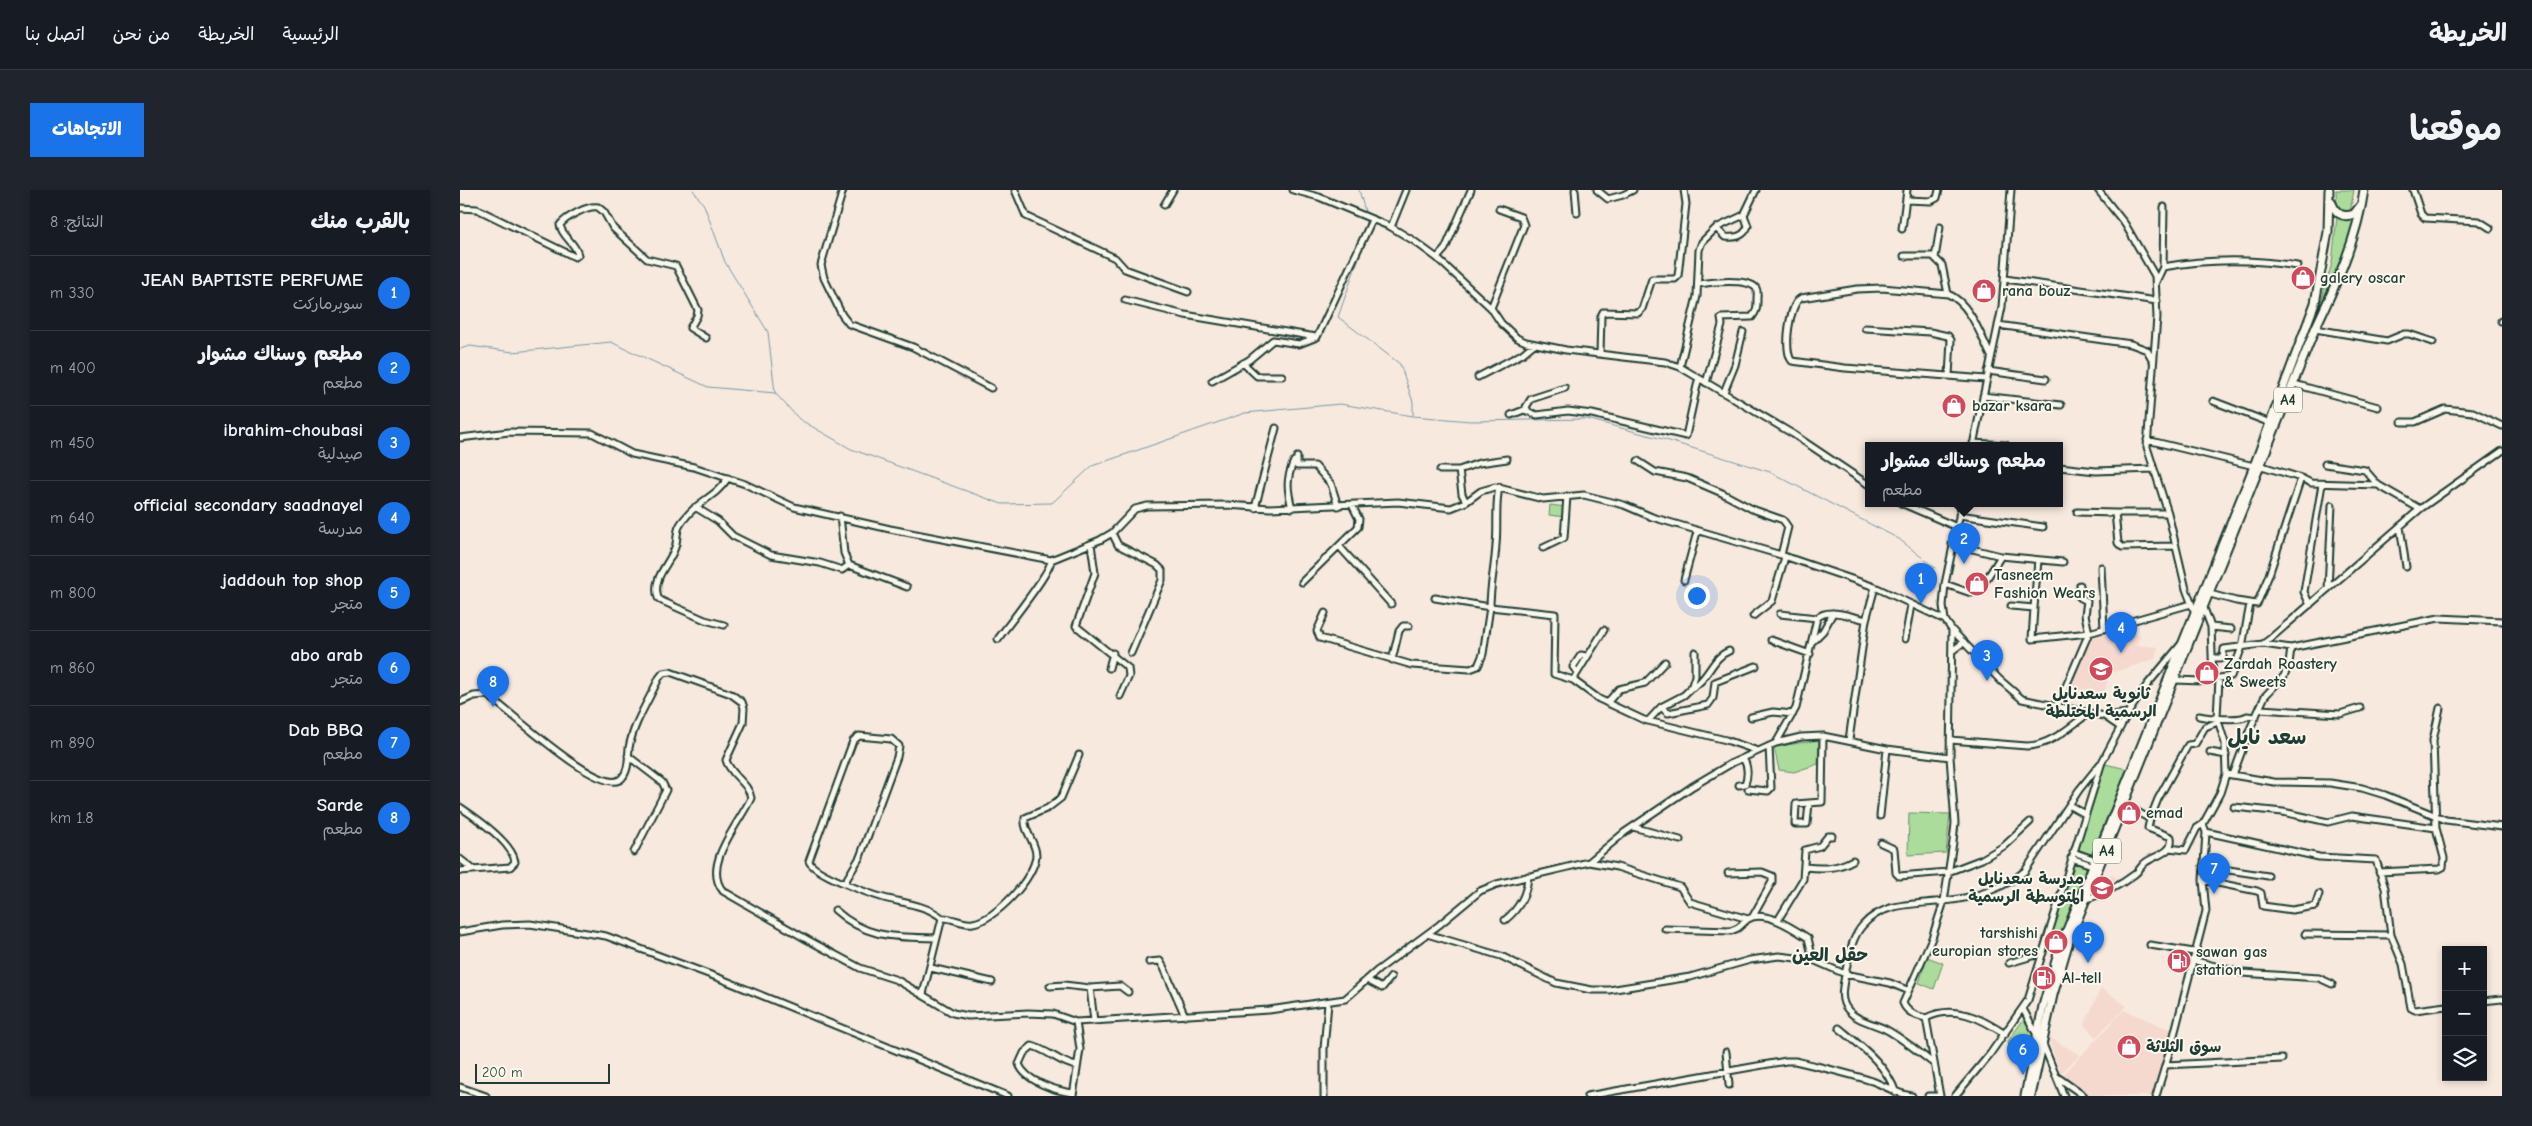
<!DOCTYPE html>
<html lang="ar">
<meta charset="utf-8">
<style>
body{margin:0;font-family:"Comic Neue","Playpen Sans Arabic",sans-serif;background:#20242c;color:#f1f3f6;direction:rtl}
.controls{position:absolute;right:15px;bottom:15px;display:grid;overflow:hidden;border-radius:0px;box-shadow:0 2px 8px #0003}
.controls button{width:45px;height:45px;display:grid;place-items:center;padding:0;border:0;border-bottom:1px solid #363941;background:#171b24;color:#f1f3f6;font:25px sans-serif}
.scale{position:absolute;left:15px;bottom:12px;width:135px;box-sizing:border-box;padding-left:5px;border:2px solid #1f3d34;border-top:0;font-size:14px;line-height:18px;white-space:nowrap;color:#1f3d34;-webkit-text-stroke:4px #fbf7ec;paint-order:stroke}
.you{position:absolute;left:1236px;top:405px;width:18px;height:18px;margin:-12px;border:4px solid #fff;border-radius:50%;background:#1a73e8;box-shadow:0 0 0 8px #1a73e833}
.badge{display:grid;place-items:center;width:32px;height:32px;border-radius:50%;background:#1a73e8;color:#fff;font-size:16px;font-weight:700}
.pin{position:absolute;translate:-50% -41px;filter:drop-shadow(0 1px 2px #0008)}
.pin::after{content:'';position:absolute;top:26px;width:18px;height:15px;background:inherit;clip-path:polygon(0 0,100% 0,50% 100%)}
.popup{position:absolute;left:1405px;top:252px;width:198px;height:65px;box-sizing:border-box;display:grid;place-content:center;border-radius:0px;background:#171b24;filter:drop-shadow(0 1px 4px #0005);font-size:16px;white-space:nowrap;color:#9ea1a6}
.popup b{font-size:19px;color:#f1f3f6}
.popup::after{content:'';position:absolute;left:50%;top:100%;margin-left:-10px;border:10px solid transparent;border-top-color:#171b24}
.list{margin:0;padding:0;list-style:none}
h2{display:flex;justify-content:space-between;align-items:center;height:65px;margin:0;padding:0 20px;font-size:21px}
h2 small{font-size:16px;font-weight:400;color:#9ea1a6}
.list li{display:grid;grid-template-columns:32px 1fr auto;gap:15px;align-items:center;box-sizing:border-box;height:75px;padding:0 20px;border-top:1px solid #363941}
.list b{display:block;font-size:19px;white-space:nowrap}
.list p{margin:0;font-size:16px;white-space:nowrap;color:#9ea1a6}
.list em{font-size:16px;font-style:normal;color:#9ea1a6}
.icon{flex:none;width:28px;height:28px;fill:none;stroke:currentColor;stroke-width:2;stroke-linecap:round;stroke-linejoin:round}
.map{position:relative;flex:none;width:2042px;height:906px;overflow:hidden;direction:ltr;border-radius:0px}
header{display:flex;align-items:center;gap:30px;box-sizing:border-box;height:70px;padding:0 25px;background:#171b24;border-bottom:1px solid #363941}
header strong{font-size:24px}
nav{display:flex;gap:28px;margin-inline-start:auto;font-size:18px}
.intro{display:flex;align-items:center;justify-content:space-between;box-sizing:border-box;height:120px;padding:0 30px}
h1{margin:0;font-size:35px}
.button{padding:12px 22px;border-radius:0px;background:#1a73e8;color:#fff;font-size:18px;font-weight:700}
main{display:flex;gap:30px;padding:0 30px}
aside{flex:1;background:#171b24;border-radius:0px;box-shadow:0 2px 8px #0003}
.map>svg:first-child{display:block}
</style>
<header>
<strong>الخريطة</strong>
<nav><a>الرئيسية</a><a>الخريطة</a><a>من نحن</a><a>اتصل بنا</a></nav>
</header>
<div class="intro"><h1>موقعنا</h1><a class="button">الاتجاهات</a></div>
<main>
<div class="map">
<svg width="2042" height="906" viewBox="0 0 2042 906">
<rect width="100%" height="100%" fill="#f8e9de"/>
<filter id="ink" filterUnits="userSpaceOnUse"><feTurbulence type="fractalNoise" baseFrequency=".02" numOctaves="2"/><feDisplacementMap in="SourceGraphic" scale="10" xChannelSelector="R" yChannelSelector="G"/><feConvolveMatrix kernelMatrix="1 2 1 2 8 2 1 2 1" color-interpolation-filters="sRGB"/></filter>
<g filter="url(#ink)">
<!-- built -->
<path fill="#f5d9ce" d="M1668 440 1681 445 1676 455 1698 457 1695 469 1648 484 1644 510 1620 507 1601 510 1634 446Z
M1640 684 1655 686 1657 693 1635 704Z
M1641 798 1667 816 1636 847 1624 835Z
M1664 820 1714 841 1694 906H1627L1601 887Z
M1587 846 1620 865 1601 883Z"/>
<!-- green -->
<path fill="#abdc9c" stroke="#658c68" d="M1876 0H1894L1890 23 1883 22 1877 17Z
M1877 26 1888 30 1896 27 1881 78 1856 129 1872 73Z
M1090 315 1106 317 1105 327 1089 325Z
M1359 550 1358 574 1334 582 1319 580 1314 557Z
M1645 574 1667 579 1631 665 1618 659Z
M1449 623 1490 624 1486 663 1448 665Z
M1613 672H1619L1626 678 1602 743 1588 753Z
M1467 767 1483 773 1474 799 1459 793Z
M1564 829 1574 847 1572 859 1551 864 1548 851Z"/>
<g fill="none" stroke-linecap="round" stroke-linejoin="round">
<!-- stream -->
<path stroke="#7399a8" stroke-width="1" d="M233 0 244 15 265 72 308 142 315 203 339 229 391 259 542 314 592 313 632 276 785 223 880 214 953 226 1010 231 1127 229 1206 250 1310 282 1439 349 1475 378
M899 0 906 25
M905 40 906 29
M903 56 878 127 940 174 953 212V225
M0 159 10 156 53 162 151 152 248 197 315 203"/>
<defs>
<path id="minor" d="M383 0 361 75 364 88 382 125 389 134 453 157 531 198
M555 0 566 26 655 68 665 79 728 102
M833 0 859 7 931 37 954 51 977 68 1031 118 1041 133 1057 148 1066 152 1106 160 1205 172 1220 177 1333 244 1409 295
M1115 0 1117 23
M1137 0 1148 9 1163 5 1173 0
M1638 0 1665 34 1695 86 1697 127 1687 257 1708 323 1726 399 1735 423
M1953 0 1961 24 1965 28 2019 31 2030 38
M1446 10 1471 11 1477 8 1479 0
M704 15 713 0
M0 18 17 19 115 67 118 65C116 53 102 47 100 35 106 27 128 15 138 17L144 22 153 38 187 69 216 76 238 120 237 126 230 138 246 148
M931 37 946 0
M1256 38 1265 47C1275 48 1284 47 1288 36L1284 25
M1442 39 1447 0
M1444 66H1473L1482 75 1488 104
M977 68 985 59 1011 0
M1475 68 1480 37
M1703 77C1747 69 1793 69 1837 76
M1545 89 1697 111
M1696 92 1703 77 1704 17
M1239 94C1251 92 1288 88 1296 98 1298 101 1297 105 1297 109 1297 117 1297 121 1292 127L1261 128 1262 135 1246 193
M665 110 725 125 856 147
M1031 118 1064 35 1061 27 1039 19
M2041 131H2042
M1538 135 1671 154 1687 160 1693 171
M1405 138 1470 142 1488 146 1491 150 1489 186
M1855 139 1927 151 1944 144H1949L1973 152
M1140 164 1141 126 1143 122 1178 123 1182 119 1192 89H1215L1218 86 1226 14 1224 0
M783 173 797 186H822
M1220 177 1237 106 1239 60 1242 52 1256 38 1284 25 1296 0
M1528 181 1586 189
M1018 187 1062 164 1074 154
M1526 189 1385 178 1332 171C1323 162 1329 114 1341 108L1397 99 1422 98 1488 104C1510 113 1521 146 1531 166
M752 191 789 170 813 150 839 154 857 147 912 30
M1834 194 1918 217
M1264 202 1275 175 1283 142
M1523 206 1601 215
M1753 211 1813 234
M1068 221 1066 217 1071 209 1105 198
M1051 225 1064 220 1077 225 1108 221 1132 224 1226 246 1238 191 1241 190
M1942 232H1955L1985 219 2013 222 2042 236
M0 248 49 242 132 243 172 264 234 277 285 294 334 317 430 339 591 370 640 350 652 343 675 319 687 316 767 315 810 318 938 312 991 318 1006 312 1021 301 1035 297 1083 309 1124 305 1164 315 1192 327 1321 365 1415 397 1485 430
M1687 250 1794 276
M1513 253 1546 255
M1513 255 1542 117 1551 0
M837 267V276H855L871 294 878 316
M1178 271 1195 282 1227 288 1262 303 1292 319 1323 330 1328 337 1321 365
M1865 274 1905 280 1918 295
M1802 276 1841 288 1851 293 1918 295 1960 319
M1599 277 1636 281 1694 279
M980 280H999
M1039 297C1035 317 1038 335 1036 355 1035 376 1030 396 1030 417L1095 424 1094 484 1113 490 1139 509 1184 530 1266 550 1298 561
M1006 312 1002 304 999 280 1019 273 1047 269
M1441 313 1497 337
M1502 313 1485 394 1483 416 1485 430 1492 440 1540 490 1562 509 1644 526 1668 523
M235 317 258 331 273 346 311 365 360 373 382 380 389 375
M795 318 816 238
M832 318C827 299 826 289 834 271
M1617 322 1655 323 1658 353 1662 357 1716 356
M1655 323H1708
M1499 325 1583 337
M380 326 384 363 389 375 447 397
M1940 336 1946 377
M652 343 658 355 697 375 702 380V390L671 463
M631 354 635 383 616 436 668 478 669 486 660 506
M1492 354 1541 366 1603 372
M879 356 931 414
M1083 358 1104 348 1107 306
M1641 377 1644 439
M1224 390 1237 342
M842 392 898 337 899 329 892 315
M1485 394 1511 403 1519 401 1541 366
M1868 399 1872 315
M1750 404 1776 411 1797 414 1809 385 1841 288
M1850 415 1844 402 1862 294
M1551 416 1574 418 1578 370
M1574 418 1572 449 1629 443 1625 425 1627 411 1619 407 1620 395
M1744 418 1751 437 1753 490
M865 423 857 441 860 448 952 475 1010 479 1018 476 1023 464 1030 417 975 408
M1320 424 1357 428
M1293 426 1312 411 1325 367
M264 435 245 430 202 411 198 408C191 386 212 373 216 354 218 341 216 338 226 327 239 310 255 308 268 288
M1751 437 1771 439
M538 449C547 436 592 381 591 370
M1445 449 1451 415
M1311 450 1350 464
M1353 451 1363 441 1373 423
M1803 454 1831 458 1979 428 2042 431
M1492 461 1504 452
M1752 468H1763L1764 459 1803 454 1811 448 1960 319 2042 261
M932 470 939 441 943 436H949
M649 478 653 463
M1117 482 1113 477 1121 465 1126 466
M1113 490 1144 440
M1714 490 1743 491 1771 486 1782 457 1790 414
M1232 498C1248 490 1252 467 1269 461
M0 512 14 506 27 505C46 517 143 610 162 588 169 580 168 568 169 558 173 534 189 510 199 488L203 483 210 482 271 504 282 512 284 518 283 533 266 570C270 585 289 593 291 608 281 631 241 675 263 701L348 750 400 778 437 790 493 823 508 826 568 823 593 824 616 832 809 820 885 809 918 780 979 735 1020 701 1037 694 1129 672 1165 642 1233 596 1272 573 1316 553 1341 547 1363 546 1427 559 1490 567
M1147 513 1159 499 1185 493 1205 472
M1201 517 1208 523 1248 515 1253 508 1255 492 1296 476
M1597 517 1629 443 1731 414
M1800 519 1880 524 1900 518
M1644 526 1660 537
M1739 526C1749 528 1780 531 1787 526L1796 527
M1291 527 1313 522 1333 524
M1188 531 1201 517 1224 505 1231 498 1235 486V462
M1389 550 1406 430 1415 397
M1490 550 1567 556C1590 556 1611 536 1629 523
M1316 553 1336 518 1357 428C1368 417 1393 427 1406 430
M1750 562 1766 565
M168 566 202 592 206 600 174 662
M1766 584 1814 592 1870 593 1902 598 1925 605 1986 630 2042 637
M1773 585 1790 539 1805 506 1824 486 1829 474 1831 458
M1279 595 1285 594C1288 586 1288 576 1283 568
M1288 599 1308 601 1311 598 1309 556
M1349 613 1336 614 1335 634H1347L1349 613 1362 612 1363 546
M1609 615 1625 624
M1665 615 1690 629 1698 609 1728 555 1735 554 1745 537 1758 532
M0 617C15 627 53 653 55 672L50 677 0 681
M1774 617 1823 622 1868 632 1892 626 1976 638 1973 550 1980 518
M1420 626 1427 559
M1173 637 1220 650
M1746 642 1859 667 1916 670 1925 698 1931 745 1943 774 1951 818 1955 820 1986 816
M1421 653 1434 659 1436 683 1439 686 1488 682 1522 669 1544 656 1570 632
M1709 658 1726 660 1737 638 1743 634 1760 603 1766 584 1765 553 1757 527 1759 489
M1613 662 1639 671
M1611 668 1635 676
M0 669 14 680
M1129 672 1157 677 1220 697 1230 712 1288 729C1305 719 1334 739 1348 748L1353 770
M1743 676 1808 686
M1345 677C1363 679 1377 679 1393 670
M1919 682 1979 679 1983 677 1984 668 1976 638
M1268 683 1302 682 1312 686V692L1293 726
M1743 690 1797 701 1801 703 1803 716 1832 720 1855 716 1859 704
M385 692 400 667 437 567 439 556 431 549 399 546 393 551 349 671C352 683 410 704 424 708 443 713 467 715 482 728
M1627 709C1643 704 1662 694 1675 684 1680 680 1681 675 1686 672 1696 665 1714 663 1711 647L1688 638 1690 629
M375 720C407 749 436 747 477 748
M1045 730C1059 719 1067 704 1068 686
M1318 730 1343 689 1345 660 1360 656 1368 646H1372
M1205 739 1271 741 1278 738 1288 729
M0 742 42 735 70 734 146 746 259 788 548 906
M967 744 1041 766 1096 793 1132 800H1149L1230 787 1290 770 1319 766 1353 770 1385 784 1430 793 1447 800
M1845 744 1931 745
M1690 755 1734 762
M1732 770 1782 783 1859 788 1872 794
M689 772 700 771 704 778 725 826
M1549 773 1583 763
M471 778 532 792
M907 790 922 798 931 787
M590 796 604 795 630 798 634 831
M630 798 660 796 668 802
M463 804 482 728C493 727 502 735 513 733 535 730 575 688 576 665 576 652 563 641 565 628L588 618 601 608 619 565
M2023 811 2042 809
M1563 819 1577 845
M1466 828C1457 826 1447 823 1443 813L1472 748 1484 711 1493 652 1495 633 1490 567 1492 440
M1379 838C1402 857 1426 874 1436 903
M1583 854 1604 906
M1266 862 1269 895
M1474 874C1459 862 1442 848 1425 839 1413 833 1397 831 1388 820 1378 809 1384 793 1386 780 1389 765 1392 747 1403 735 1424 711 1456 715 1484 711 1513 708 1542 700 1565 681L1619 600 1640 574
M1706 875 1822 869
M1596 886 1624 906
M0 897 26 906
M613 903C596 901 565 891 559 874L564 863 572 856C588 860 601 874 617 876
M613 906 620 859 616 832
M864 906V859L868 813
M1127 906 1326 871H1335C1361 877 1387 883 1412 891 1426 896 1436 904 1452 906
M1468 906H1479
M1480 906 1466 828C1494 814 1521 828 1545 844
M1495 906 1530 864 1568 810 1642 572 1668 523 1687 495 1722 453
M1696 906 1712 853 1746 721 1743 690 1746 642 1743 634"/>
<path id="highway" d="M1871 11C1875 22 1881 29 1894 24L1900 16
M1565 906 1583 816 1599 760 1794 276 1855 113 1868 42 1869 0
M1571 906 1593 805 1609 751 1855 139C1876 94 1897 50 1904 0"/>
</defs>
<!-- minor casing -->
<use href="#minor" stroke="#1f3d34" stroke-width="9"/>
<!-- highway casing -->
<use href="#highway" stroke="#1f3d34" stroke-width="11"/>
<!-- minor -->
<use href="#minor" stroke="#fbf7ec" stroke-width="5"/>
<!-- highway -->
<use href="#highway" stroke="#fbf7ec" stroke-width="7"/>
</g>
</g>
<!-- icons -->
<defs>
<symbol id="shop-disc" viewBox="-11 -11 22 22"><circle r="9.5" fill="#d1495b" stroke="#fbf7ec"/><path d="M-5-2.5h2.3a2.7 3.5 0 0 1 5.4 0H5L5.5 6h-11ZM-1.5-2.5h3a1.5 2.3 0 0 0-3 0Z" fill="#fff"/></symbol>
<symbol id="school-disc" viewBox="-11 -11 22 22"><circle r="9.5" fill="#d1495b" stroke="#fbf7ec"/><path d="M0-5L7-2L0 1L-7-2ZM-4 1L0 2.5L4 1V4Q0 6-4 4Z" fill="#fff"/></symbol>
<symbol id="fuel-disc" viewBox="-11 -11 22 22"><circle r="9.5" fill="#d1495b" stroke="#fbf7ec"/><path d="M-5.5-6h7V0h2V4h1.3V-2.5L3-4.5l.8-.8L6-3V5H2.5V1h-1V6h-7ZM-4.2-4.7v3.2H.2V-4.7Z" fill="#fff"/></symbol>
</defs>
<g fill-rule="evenodd">
<use href="#shop-disc" x="1829" y="74" width="28" height="28"/>
<use href="#shop-disc" x="1510" y="87" width="28" height="28"/>
<use href="#shop-disc" x="1480" y="202" width="28" height="28"/>
<use href="#shop-disc" x="1503" y="380" width="28" height="28"/>
<use href="#school-disc" x="1627" y="465" width="28" height="28"/>
<use href="#shop-disc" x="1733" y="469" width="28" height="28"/>
<use href="#shop-disc" x="1655" y="609" width="28" height="28"/>
<use href="#school-disc" x="1628" y="684" width="28" height="28"/>
<use href="#shop-disc" x="1582" y="738" width="28" height="28"/>
<use href="#fuel-disc" x="1705" y="757" width="28" height="28"/>
<use href="#fuel-disc" x="1570" y="774" width="28" height="28"/>
<use href="#shop-disc" x="1655" y="843" width="28" height="28"/>
</g>
<g text-anchor="middle" dominant-baseline="central" stroke-width="4" stroke-linejoin="round" paint-order="stroke">
<!-- shield labels -->
<g fill="#fbf7ec" stroke="#61756b" stroke-width="1">
<rect x="1814" y="197.5" width="28" height="25" rx="4"/>
<rect x="1633" y="648.5" width="28" height="25" rx="4"/>
</g>
<g font-size="15" font-weight="bold" fill="#1f3d34">
<text x="1828" y="210">A4</text>
<text x="1647" y="661">A4</text>
</g>
<!-- poi labels -->
<g font-size="16" font-weight="bold" fill="#1f3d34" stroke="#fbf7ec" text-anchor="start">
<text x="1860" y="88">galery oscar</text>
<text x="1542" y="101">rana bouz</text>
<text x="1512" y="216">bazar ksara</text>
<text x="1534" y="385">Tasneem<tspan x="1534" dy="18">Fashion Wears</tspan></text>
<text x="1764" y="474">Zardah Roastery<tspan x="1764" dy="18">&amp; Sweets</tspan></text>
<text x="1641" y="504" text-anchor="middle">ثانوية سعدنايل<tspan x="1641" dy="18">الرسمية المختلطة</tspan></text>
<text x="1686" y="623">emad</text>
<text x="1624" y="689" text-anchor="end">مدرسة سعدنايل<tspan x="1624" dy="18">المتوسطة الرسمية</tspan></text>
<text x="1578" y="743" text-anchor="end">tarshishi<tspan x="1578" dy="18">europian stores</tspan></text>
<text x="1736" y="762">sawan gas<tspan x="1736" dy="18">station</tspan></text>
<text x="1602" y="788">Al-tell</text>
<text x="1686" y="857">سوق الثلاثة</text>
</g>
<!-- neighbourhood labels -->
<g font-size="18" font-weight="bold" fill="#1f3d34" stroke="#fbf7ec">
<text x="1370" y="765">حقل العين</text>
</g>
<!-- district labels -->
<g font-size="21" font-weight="bold" fill="#1f3d34" stroke="#fbf7ec">
<text x="1807" y="547">سعد نايل</text>
</g>
</g>
</svg>
<div class="controls">
<button>+</button>
<button>−</button>
<button><svg class="icon" aria-label="layers" viewBox="0 0 24 24"><path d="M12 4l9 5-9 5-9-5zM3 14l9 5 9-5"/></svg></button>
</div>
<div class="scale">200 m</div>
<div class="you"></div>
<div class="pin badge" style="left:1461px;top:414px">1</div>
<div class="pin badge" style="left:1504px;top:374px">2</div>
<div class="popup"><b>مطعم وسناك مشوار</b>مطعم</div>
<div class="pin badge" style="left:1527px;top:491px">3</div>
<div class="pin badge" style="left:1661px;top:463px">4</div>
<div class="pin badge" style="left:1628px;top:773px">5</div>
<div class="pin badge" style="left:1563px;top:885px">6</div>
<div class="pin badge" style="left:1754px;top:704px">7</div>
<div class="pin badge" style="left:33px;top:517px">8</div>
</div>
<aside>
<h2>بالقرب منك<small>النتائج: 8</small></h2>
<ul class="list">
<li><span class="badge">1</span><div><b>JEAN BAPTISTE PERFUME</b><p>سوبرماركت</p></div><em>330 m</em></li>
<li><span class="badge">2</span><div><b>مطعم وسناك مشوار</b><p>مطعم</p></div><em>400 m</em></li>
<li><span class="badge">3</span><div><b>ibrahim-choubasi</b><p>صيدلية</p></div><em>450 m</em></li>
<li><span class="badge">4</span><div><b>official secondary saadnayel</b><p>مدرسة</p></div><em>640 m</em></li>
<li><span class="badge">5</span><div><b>jaddouh top shop</b><p>متجر</p></div><em>800 m</em></li>
<li><span class="badge">6</span><div><b>abo arab</b><p>متجر</p></div><em>860 m</em></li>
<li><span class="badge">7</span><div><b>Dab BBQ</b><p>مطعم</p></div><em>890 m</em></li>
<li><span class="badge">8</span><div><b>Sarde</b><p>مطعم</p></div><em>1.8 km</em></li>
</ul>
</aside>
</main>
